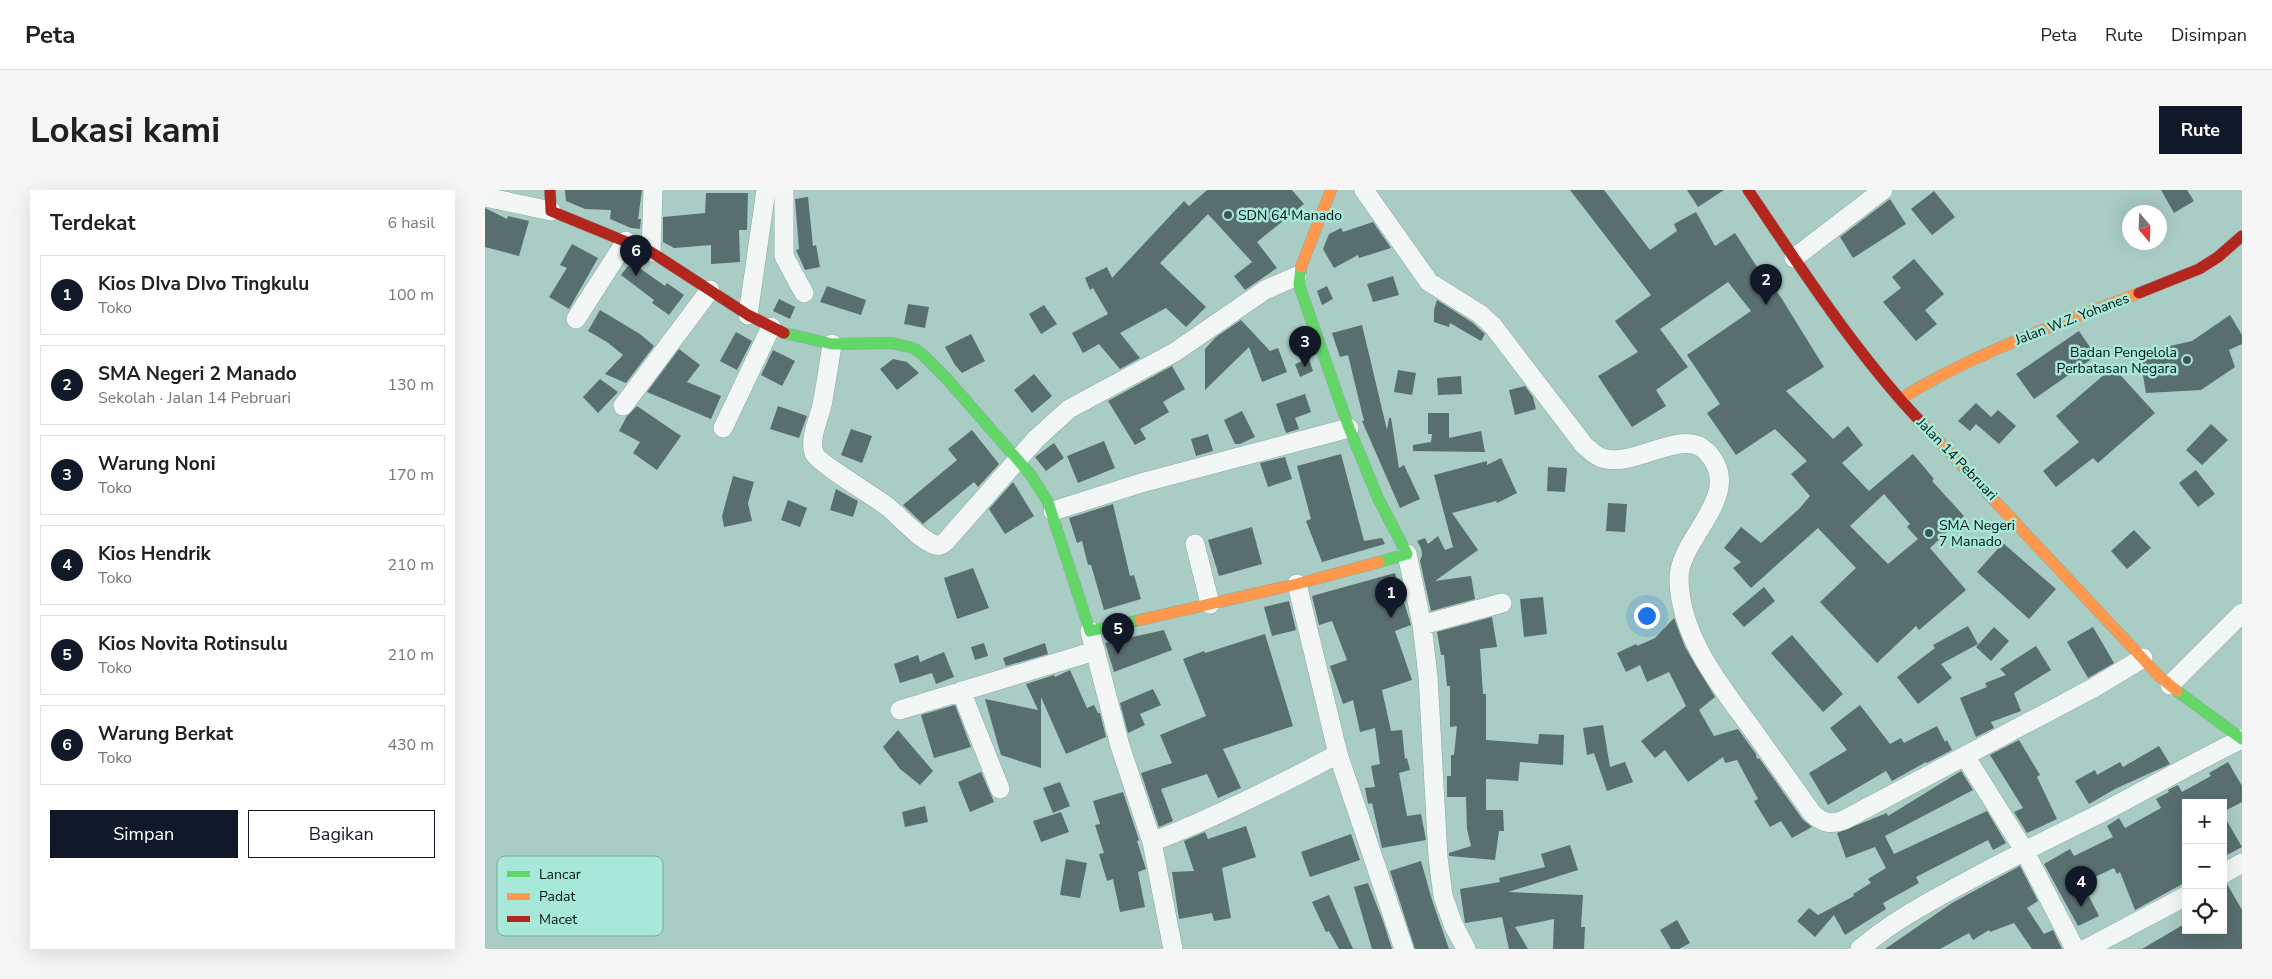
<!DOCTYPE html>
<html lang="id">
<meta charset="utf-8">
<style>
body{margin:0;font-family:"Nunito Sans",sans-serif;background:#f6f6f6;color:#202124}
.controls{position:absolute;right:15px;bottom:15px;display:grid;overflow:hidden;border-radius:0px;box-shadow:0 5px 20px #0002}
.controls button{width:45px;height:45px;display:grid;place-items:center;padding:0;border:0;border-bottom:1px solid #e0e0e0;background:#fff;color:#202124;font:25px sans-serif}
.compass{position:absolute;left:1637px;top:15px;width:45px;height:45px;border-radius:50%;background:#fff;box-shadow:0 5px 20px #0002;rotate:161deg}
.you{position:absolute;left:1161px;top:425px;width:18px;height:18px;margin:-12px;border:4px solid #fff;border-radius:50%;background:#1a73e8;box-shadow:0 0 0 8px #1a73e833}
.badge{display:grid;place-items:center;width:32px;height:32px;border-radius:50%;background:#111827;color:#fff;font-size:16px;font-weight:700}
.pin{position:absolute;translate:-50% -41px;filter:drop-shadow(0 1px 2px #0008)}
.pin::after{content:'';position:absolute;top:26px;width:18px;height:15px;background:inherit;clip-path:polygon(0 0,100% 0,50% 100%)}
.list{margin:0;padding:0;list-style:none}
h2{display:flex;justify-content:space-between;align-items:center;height:65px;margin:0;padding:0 20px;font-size:21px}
h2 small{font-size:16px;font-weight:400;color:#757577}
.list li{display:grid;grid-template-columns:32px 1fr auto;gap:15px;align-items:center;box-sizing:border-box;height:80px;margin:0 10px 10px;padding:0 10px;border:1px solid #e0e0e0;border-radius:0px}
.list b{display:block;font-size:19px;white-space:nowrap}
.list p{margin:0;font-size:16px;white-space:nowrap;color:#757577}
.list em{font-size:16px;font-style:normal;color:#757577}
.actions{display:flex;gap:10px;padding:15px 20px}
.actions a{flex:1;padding:11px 0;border:1px solid #111827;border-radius:0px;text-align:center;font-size:18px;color:#111827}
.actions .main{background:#111827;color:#fff}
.icon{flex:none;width:28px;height:28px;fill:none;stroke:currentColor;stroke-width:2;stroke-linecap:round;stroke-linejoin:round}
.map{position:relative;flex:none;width:1757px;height:759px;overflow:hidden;border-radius:0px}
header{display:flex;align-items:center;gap:30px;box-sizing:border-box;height:70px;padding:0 25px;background:#fff;border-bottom:1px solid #e0e0e0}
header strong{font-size:24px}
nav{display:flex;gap:28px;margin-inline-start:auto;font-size:18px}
.intro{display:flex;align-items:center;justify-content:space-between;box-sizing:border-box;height:120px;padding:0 30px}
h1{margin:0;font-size:35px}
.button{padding:12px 22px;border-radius:0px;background:#111827;color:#fff;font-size:18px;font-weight:700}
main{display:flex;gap:30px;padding:0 30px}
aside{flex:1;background:#fff;border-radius:0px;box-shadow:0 5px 20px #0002}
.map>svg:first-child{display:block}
</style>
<header>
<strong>Peta</strong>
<nav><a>Peta</a><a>Rute</a><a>Disimpan</a></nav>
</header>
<div class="intro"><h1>Lokasi kami</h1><a class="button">Rute</a></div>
<main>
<aside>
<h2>Terdekat<small>6 hasil</small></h2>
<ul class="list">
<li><span class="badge">1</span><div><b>Kios DIva DIvo Tingkulu</b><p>Toko</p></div><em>100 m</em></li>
<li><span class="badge">2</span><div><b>SMA Negeri 2 Manado</b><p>Sekolah · Jalan 14 Pebruari</p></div><em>130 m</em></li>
<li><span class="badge">3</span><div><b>Warung Noni</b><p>Toko</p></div><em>170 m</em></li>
<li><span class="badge">4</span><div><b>Kios Hendrik</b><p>Toko</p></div><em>210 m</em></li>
<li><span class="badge">5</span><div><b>Kios Novita Rotinsulu</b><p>Toko</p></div><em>210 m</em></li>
<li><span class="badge">6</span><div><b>Warung Berkat</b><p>Toko</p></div><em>430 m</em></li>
</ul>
<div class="actions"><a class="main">Simpan</a><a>Bagikan</a></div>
</aside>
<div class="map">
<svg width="1757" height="759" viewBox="0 0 1757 759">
<rect width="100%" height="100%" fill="#a9ccc4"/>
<!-- building -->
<path fill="#586e6f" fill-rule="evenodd" d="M80 0H157L153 29H156L155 39 146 38 125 29 126 20 100 19 81 11Z
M722 0H807L819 14 772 52 792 78 760 100 749 86 767 72 723 24 675 73 721 117 701 137 681 118 635 143 655 168 635 179 614 154 598 163 587 143 623 124 608 98 605 100 600 88 622 77 627 88 699 11 704 16Z
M1085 0H1119L1165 60 1192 41 1189 34 1211 22 1230 56 1250 43 1270 74 1295 106 1339 177 1301 201 1348 249 1363 236 1378 255 1357 273 1384 301 1428 264 1449 289 1447 291 1479 326 1445 358 1481 400 1434 440 1431 436 1392 473 1335 412 1371 378 1333 338 1266 398 1248 378 1256 372 1239 358 1256 337 1276 353 1314 319 1325 306 1306 284 1322 271 1290 239 1251 265 1222 223 1235 214 1202 165 1266 121 1243 92 1175 139 1203 177 1171 200 1181 216 1147 237 1113 186 1153 162 1130 131 1166 105ZM1399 304 1425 334 1422 337 1433 349 1403 374 1365 336Z
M1202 0H1239L1213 17Z
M1676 0H1702L1709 11 1689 23Z
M1449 1 1470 27 1447 45 1426 19Z
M221 3H263L262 40H254L255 72 226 74V55L189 58 178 52V27L220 23Z
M323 7 328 56 331 55 335 77 320 80 311 60 314 59 310 9Z
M1405 9 1421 34 1368 68 1355 47Z
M0 18 22 29 23 26 44 31 34 66 0 57Z
M888 32 906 58 874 68 873 65 849 78 838 59 844 44 856 38 858 42Z
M87 54 113 68 84 119 64 107 82 78 75 75Z
M1429 69 1459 104 1440 120 1452 134 1431 151 1398 112 1416 98 1407 87Z
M146 72 180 96 182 93 199 105 184 125 167 113 169 110 136 85Z
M908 86 914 105 888 112 882 94Z
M342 96 381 110 376 125 335 112Z
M842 96 848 109 837 115 832 101Z
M294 109 310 117 305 129 288 121Z
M952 110 988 133 1000 144 996 151 965 133 964 137 949 132V120Z
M423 114 444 117 440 138 419 134Z
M559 115 572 134 556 144 544 124Z
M115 120 155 144 169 156 141 193 120 184 138 165 122 152 103 141Z
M1745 125 1757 145V154L1744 160 1750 177 1716 200 1661 203 1654 163 1707 151Z
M756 130 785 161 793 158 802 182 777 192 764 157 720 200V159L731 147Z
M877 135 902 240 904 228H906L914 278 919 275 935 309 915 318 877 231H879L863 165 855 167 847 143Z
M1594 141 1611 166 1549 209 1531 184Z
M251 142 267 151 252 180 235 171Z
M486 144 500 171 477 183 470 175 460 157Z
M194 159 215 175 202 192 236 206 226 229 162 202Z
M288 160 310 171 297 196 276 185Z
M408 169 422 172 434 183 412 200 395 179Z
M824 169 828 181 815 187 810 174Z
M687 176 700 199 678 212 684 222 655 239 661 249 650 255 623 211Z
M1628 177 1670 223 1613 273 1608 268 1571 297 1558 281 1594 252 1571 226Z
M913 180 931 183 927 205 909 202Z
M549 184 567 206 547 223 529 200Z
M976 186 977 204 953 205 952 188Z
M115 189 133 202 113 223 98 207Z
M1040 196 1048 207 1051 219 1030 225 1024 200Z
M820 204 826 222 810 228 814 239 801 243 791 214Z
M1491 213 1506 227 1513 220 1531 236 1514 254 1491 234 1485 241 1473 231Z
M152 216 196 246 172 280 148 263 155 252 134 241 142 226Z
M293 216 322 226 314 248 285 239Z
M757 221 770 247 755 254H750L739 230Z
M943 223H964V248L996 241 1000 262 928 261V255L946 252 947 244H943Z
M1726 234 1743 250 1717 275 1701 260Z
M366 239 387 246 377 273 356 265Z
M487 240 514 274 493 297 489 292 438 334 418 315 472 270 463 259Z
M723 244 728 261 711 266 706 249Z
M619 251 630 278 593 293 582 266Z
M569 253 579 268 561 281 550 267Z
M856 264 879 351 897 348 900 354 837 372 821 331 826 329 812 276Z
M800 267 807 289 783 297 775 273Z
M1016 268 1032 303 1012 313 1011 311 967 323 993 360 950 391 986 386 990 409 946 421 935 371 937 365 936 358 932 351 940 348 943 354 953 346 960 360 968 357 949 285 1002 271V275Z
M1063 277 1082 278 1080 302 1062 301Z
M1711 280 1730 304 1713 317 1694 293Z
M248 286 269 292 263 313 267 331 239 337 237 326Z
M528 292 549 326 520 344 504 319Z
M351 299 373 311 368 327 345 320Z
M303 310 322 318 315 337 296 330Z
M1123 313 1142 314 1140 342 1121 341Z
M628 314 645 386 649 385 656 409 619 420 606 375H603L597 351 592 353 584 328Z
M767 337 777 374 734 386 723 350Z
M1649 340 1666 358 1642 379 1626 361Z
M1518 353 1571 399 1544 429 1492 382Z
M488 378 504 418 472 429 459 388Z
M910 383 926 435 910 441 927 490 897 500 906 541 917 540 920 569 922 568 925 580 914 583 922 626 936 624 941 650 897 658 887 613 883 614 880 598 890 597 886 576 895 574 890 538 875 542 868 510 858 514 845 476 862 470 847 431 834 435 827 406Z
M1279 397 1290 411 1259 437 1247 424Z
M1058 407 1062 444 1039 447 1035 409Z
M804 411 811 440 787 446 779 417Z
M1007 427 1012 457 995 459 998 504H1001V550L1053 554 1054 544 1079 545 1078 575 1035 572 1033 591 1001 589V620H1018L1019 641H1014L1010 670 964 666V663L986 656 982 639 981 607H962V586H966V565H969L972 536 965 537V496H962L959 465H956L952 442Z
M1189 428 1200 457 1230 507 1214 520 1229 546 1253 539 1271 564 1272 569 1274 568 1318 630 1327 637 1307 648 1296 631 1285 637 1269 611 1273 609 1252 570 1240 573 1238 567 1203 592 1180 560 1170 568 1156 551 1201 516 1184 482 1162 492 1155 475 1141 482 1132 463 1151 454 1152 456 1170 448Z
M1483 436 1493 454 1456 474 1467 488 1433 514 1412 487 1450 458 1448 455Z
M1509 437 1524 451 1506 471 1491 457Z
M1608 437 1629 473 1603 488 1582 452Z
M679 440 687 460 629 482 620 453Z
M780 444 808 536 738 559 756 598 733 608 722 584 676 599 688 631 674 637 656 583 687 573 675 545 721 526 698 469 719 461 720 463Z
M1307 445 1358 504 1338 522 1286 463Z
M499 453 503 466 490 470 486 457Z
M560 453 563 464 521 476 518 468Z
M1551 456 1566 480 1529 503 1536 521 1506 532 1509 538 1491 547 1475 508 1502 497 1500 493 1521 485 1515 479Z
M459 462 469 487 451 494 447 483 415 493 409 474 433 465 435 472Z
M585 480 602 518 609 515 613 523H615L621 547 581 564 556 507V578L516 565 500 509 553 520 541 494 569 485 570 487Z
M668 499 676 515 655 524 660 535 643 543 635 513Z
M470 515 486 557 449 568 436 525Z
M1375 515 1405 554 1416 548 1419 553 1452 536 1460 552 1462 550 1467 560 1442 573 1441 572 1407 591 1401 581 1343 615 1324 583 1362 560 1345 538Z
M1118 535 1125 577 1140 572 1148 592 1122 601 1109 563 1102 565 1098 538Z
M413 540 448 581 435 595 415 579 398 557Z
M1534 550 1555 585 1552 587 1572 629 1542 643 1529 622 1538 618 1505 565Z
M1674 556 1685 574 1630 599 1604 614 1590 591 1610 580 1612 585 1635 572 1638 577Z
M1743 572 1757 596V612L1738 622V613H1701V692L1650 720 1635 682 1632 684 1629 678 1597 693 1614 726 1593 736 1559 674 1585 659 1589 666 1628 647 1622 636 1634 628 1640 638 1676 618 1671 609 1684 602 1683 600 1693 595 1697 602 1726 586 1724 583Z
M1476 581 1488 600 1400 646 1409 664 1502 621 1521 653 1508 660 1503 650 1431 687 1434 693 1398 713 1401 719 1360 745 1349 725 1330 747 1312 731 1324 718 1333 725 1369 706 1368 704 1386 693 1383 689 1401 678 1390 657 1361 668 1352 643 1402 623 1403 626Z
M496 582 509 612 485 622 473 592Z
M575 592 585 616 568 623 558 598Z
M638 602 654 650 652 651 661 679 653 682 660 717 635 722 628 689 622 691 614 664 619 663 610 635 615 634 608 611Z
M440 616 443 632 420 637 417 622Z
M576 622 584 642 556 652 548 631Z
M1738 624 1757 657 1738 667Z
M761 636 771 667 737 678 746 728 729 731 727 723 694 729 687 682 709 681 699 651 720 642 723 649Z
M866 644 875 670 825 687 816 662Z
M1085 655 1093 680 1023 702 1098 705 1096 737H1100L1099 759H1068L1069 729 1030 737 1043 759H1024L1017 727 980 733 975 699 1015 692 1014 688 1060 677 1056 664Z
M581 669 602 673 595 708 575 705Z
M936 671 947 710 964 759H930L905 681Z
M1535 676 1553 711 1542 718 1559 744 1568 740 1577 759H1547L1529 733 1505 742 1504 740 1488 750 1484 743 1455 759H1400L1467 713Z
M883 693 898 731 907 759H887L869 697Z
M1742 694 1757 720V759H1657L1701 733V740H1738V695Z
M844 705 868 759H854L844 741 841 742 827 712Z
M1192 730 1205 753 1194 759H1186L1175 740Z"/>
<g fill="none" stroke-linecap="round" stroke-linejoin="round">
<defs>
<path id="street" d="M299 0V66L319 103
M879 0 944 92 995 124 1008 136 1099 255C1105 260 1110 266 1117 268 1149 279 1198 236 1222 262 1262 304 1193 348 1194 389 1195 448 1237 498 1270 543 1289 570 1308 596 1327 623 1337 633 1346 635 1359 630L1610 497 1658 468
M0 7 66 21
M166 62 168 0
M1309 68 1398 0
M263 125 281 0
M91 129 141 51
M347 154C344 174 341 194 337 215 334 229 324 248 329 263 332 272 390 307 403 317 416 328 436 351 451 355 456 357 458 354 461 351L551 249 584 219 690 162 780 100 812 86
M138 216 225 100
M238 238 286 137
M568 321 656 293 864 238
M710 354 725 414
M922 364 937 435 943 486 953 667 958 706 968 734 981 759
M812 394 853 564 919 759
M937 435 1017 413
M605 441 635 556 667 652 688 759
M1685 495 1757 423
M476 501 515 599
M415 520 610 461
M1480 566 1539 660 1590 759
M667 652C731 627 792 596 853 564
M1738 684 1757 673
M1375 759C1406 732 1442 713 1477 694 1523 669 1569 646 1616 623 1663 599 1709 572 1757 549
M1601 759 1701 706"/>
<path id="fast" d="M816 77 814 95 864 238 893 308 922 364 894 372
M299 143 347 154 407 153 428 158 437 164 462 189 545 284 563 312 605 441 655 430
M1692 501 1757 549"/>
<path id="slow" d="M816 77 846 0
M1415 209C1491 162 1571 135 1654 103
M1434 230 1674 486 1692 501
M655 430 812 394 894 372"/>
<path id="jam" d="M65 0 66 21 166 62 263 125 299 143
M1263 0C1316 78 1370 162 1434 230
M1654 103 1714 79 1733 67 1757 46"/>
</defs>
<!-- street casing -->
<use href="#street" stroke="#8da9a3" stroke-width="20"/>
<!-- fast casing -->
<use href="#fast" stroke="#8da9a3" stroke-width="12"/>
<!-- slow casing -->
<use href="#slow" stroke="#8da9a3" stroke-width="12"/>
<!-- jam casing -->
<use href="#jam" stroke="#8da9a3" stroke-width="12"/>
<!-- street -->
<use href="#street" stroke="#f2f7f6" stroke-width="19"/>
<!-- fast -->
<use href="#fast" stroke="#63d668" stroke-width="11"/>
<!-- slow -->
<use href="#slow" stroke="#ff974d" stroke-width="11"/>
<!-- jam -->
<use href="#jam" stroke="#b3261e" stroke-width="11"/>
</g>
<!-- markers -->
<g fill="#3b554f" stroke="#a7e8d9" stroke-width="2">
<circle cx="743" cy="25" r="5"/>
<circle cx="1702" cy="170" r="5"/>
<circle cx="1444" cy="343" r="5"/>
</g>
<g text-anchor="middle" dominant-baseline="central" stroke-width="5" stroke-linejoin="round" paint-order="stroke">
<!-- poi labels -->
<g font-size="14" fill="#001510" stroke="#a7e8d9" text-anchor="start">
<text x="753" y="25">SDN 64 Manado</text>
<text x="1692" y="162" text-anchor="end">Badan Pengelola<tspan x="1692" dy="16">Perbatasan Negara</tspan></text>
<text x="1454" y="335">SMA Negeri<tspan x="1454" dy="16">7 Manado</tspan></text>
</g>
<!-- street labels -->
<g font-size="14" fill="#001510" stroke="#a7e8d9">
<text transform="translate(1587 129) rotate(-21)">Jalan W.Z. Yohanes</text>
<text transform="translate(1472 269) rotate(46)">Jalan 14 Pebruari</text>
</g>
</g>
<!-- legend -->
<rect x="12" y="666" width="166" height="80" rx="8" fill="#a7e8d9" stroke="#75a99d" stroke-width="1"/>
<rect x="22" y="681" width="23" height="6" fill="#63d668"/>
<rect x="22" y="703" width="23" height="7" fill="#ff974d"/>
<rect x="22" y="726" width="23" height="6" fill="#b3261e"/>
<g font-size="14" fill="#001510">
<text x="54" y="689">Lancar</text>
<text x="54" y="711">Padat</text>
<text x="54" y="734">Macet</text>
</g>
</svg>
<div class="controls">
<button>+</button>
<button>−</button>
<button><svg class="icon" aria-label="locate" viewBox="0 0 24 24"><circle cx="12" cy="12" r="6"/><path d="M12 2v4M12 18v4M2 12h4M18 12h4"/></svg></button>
</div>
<svg class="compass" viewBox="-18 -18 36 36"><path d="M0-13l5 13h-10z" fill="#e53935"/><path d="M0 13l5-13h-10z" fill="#757577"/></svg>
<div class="you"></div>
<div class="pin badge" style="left:906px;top:428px">1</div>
<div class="pin badge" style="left:1281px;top:115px">2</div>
<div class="pin badge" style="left:820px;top:177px">3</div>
<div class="pin badge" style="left:1596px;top:717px">4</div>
<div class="pin badge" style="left:633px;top:464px">5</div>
<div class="pin badge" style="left:151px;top:86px">6</div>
</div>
</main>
